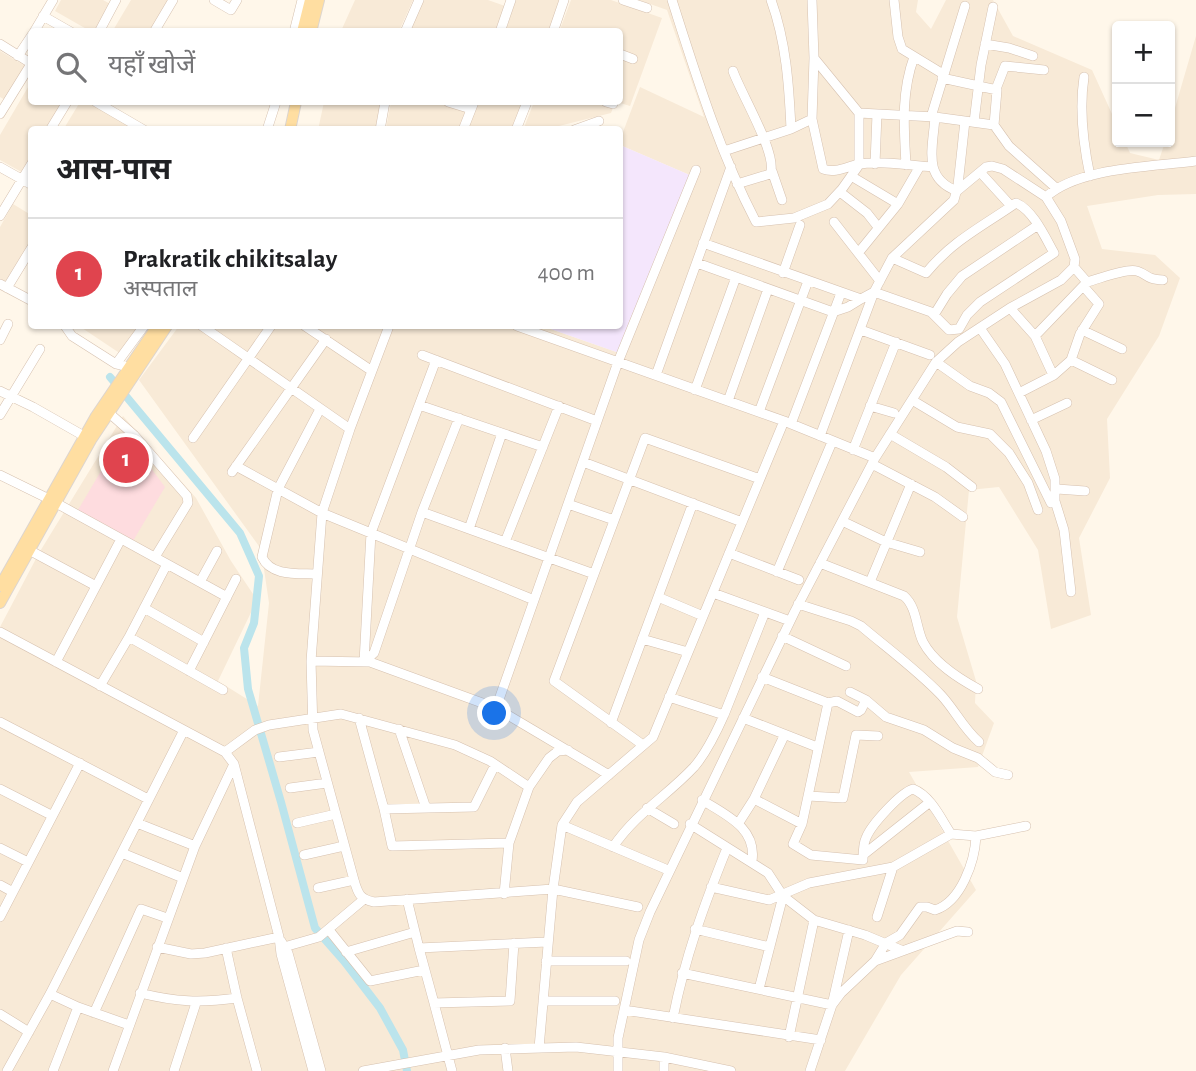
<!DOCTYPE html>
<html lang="hi">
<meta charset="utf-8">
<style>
body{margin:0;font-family:"Alegreya Sans","Noto Sans Devanagari",sans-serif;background:#f6f6f6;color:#202124}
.controls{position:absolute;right:21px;top:21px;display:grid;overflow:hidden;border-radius:7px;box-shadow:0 2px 5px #0004}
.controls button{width:63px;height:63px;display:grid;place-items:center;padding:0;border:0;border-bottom:2px solid #e0e0e0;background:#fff;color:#202124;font:35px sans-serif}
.you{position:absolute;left:495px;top:714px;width:24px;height:24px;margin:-18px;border:5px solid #fff;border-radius:50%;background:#1a73e8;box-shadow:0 0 0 10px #1a73e833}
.badge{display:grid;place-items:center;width:46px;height:46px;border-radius:50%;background:#804432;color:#fff;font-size:23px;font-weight:700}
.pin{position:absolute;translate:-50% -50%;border:4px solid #fff;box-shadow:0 2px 7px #0006}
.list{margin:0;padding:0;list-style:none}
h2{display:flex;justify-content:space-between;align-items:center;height:91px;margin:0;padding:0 28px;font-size:30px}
h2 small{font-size:23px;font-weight:400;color:#757577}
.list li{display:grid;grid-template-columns:46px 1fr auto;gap:21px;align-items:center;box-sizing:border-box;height:112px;padding:0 28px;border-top:2px solid #e0e0e0}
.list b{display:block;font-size:26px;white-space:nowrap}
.list p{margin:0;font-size:23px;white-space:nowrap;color:#757577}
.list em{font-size:23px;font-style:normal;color:#757577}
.icon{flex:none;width:38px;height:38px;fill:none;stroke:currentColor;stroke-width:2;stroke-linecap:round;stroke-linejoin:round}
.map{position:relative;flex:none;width:1196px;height:1071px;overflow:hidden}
.search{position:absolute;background:#fff;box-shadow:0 2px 5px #0004;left:28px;top:28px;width:595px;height:77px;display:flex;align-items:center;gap:18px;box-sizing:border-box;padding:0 24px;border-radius:7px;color:#757577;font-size:26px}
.panel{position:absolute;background:#fff;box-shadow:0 2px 5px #0004;left:28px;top:126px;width:595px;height:203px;border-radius:7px}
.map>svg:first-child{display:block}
</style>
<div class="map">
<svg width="1196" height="1071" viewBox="0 0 1196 1071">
<rect width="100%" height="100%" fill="#fff7ea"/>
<!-- residential -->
<path fill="#f8ead7" d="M61 0H103L116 7 101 31H90L55 11Z
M131 0H175L156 31 112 32Z
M355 0H413L399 31H341Z
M423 0H488L505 6 495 31 417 32 410 29Z
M516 0H559L549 31 505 32Z
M571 0H611L662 18 630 106 617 102H620V32H559Z
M639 0H918L916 12 931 29 946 0H993L1013 36 1092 70 1117 125V142H1125L1130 153 1159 160 1165 142H1170V125L1196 36V194L1158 195 1087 206 1102 249 1155 255 1180 278 1159 336 1107 419 1110 478 1079 538 1091 615 1051 629 1038 550 999 487 969 490 957 617 976 681 975 703 994 723 978 767 909 772 976 890 901 975 845 1071H0V627L39 553 123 416 196 498 231 561 257 600 218 681 258 706 269 603 261 549 139 380 179 326H542L625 355 692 176 620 145V140L640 87 704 117 667 10Z
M0 51 27 67 7 101 0 97Z
M31 82 32 102H69L52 129 32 130 31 163 25 174 0 160V135Z
M80 102H87L134 129 63 130Z
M324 102H381L376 129 318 130Z
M391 102H435L467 112 460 129 391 130 386 128Z
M478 102H524L514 129 468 130Z
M534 102H593L613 108 611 113 547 129 523 130Z
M13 204 31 215V241L5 282 0 280V227Z
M79 326H140L121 354Z"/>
<!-- education -->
<path fill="#f4e6fc" d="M620 145 692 176 625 355 542 326H620Z"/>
<!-- medical -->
<path fill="#fedcdf" d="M124 432 165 487 133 541 78 510Z"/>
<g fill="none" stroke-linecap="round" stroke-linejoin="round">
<!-- canal -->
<path stroke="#bbe4ec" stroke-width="8" d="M110 377 240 533 259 576 254 623 244 648 248 689 281 802 315 928 344 961 380 1008 403 1050 407 1071"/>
<defs>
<path id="minor" d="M214 0 231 10 237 0
M623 0 647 8
M672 0C696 75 719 151 756 222L794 218 828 204 842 189 859 165V113L814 58 812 0
M771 0C786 41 789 85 791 129
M894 0 898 37 902 49 943 74
M43 16 71 32
M34 32 53 0
M99 32 116 0
M154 32 173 0
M294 32 302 0
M405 32 419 0
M500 32 511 0
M553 32 564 0
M0 44 32 64
M985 44 1009 48 1033 56
M620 54 633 59
M18 56 32 35
M814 58 812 119 823 169C834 173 844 168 855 165 880 160 907 165 932 167
M733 71C740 92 779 156 770 174L737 184
M1084 77C1079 110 1083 143 1090 176
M942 78 997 90 994 125
M996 89 1005 66 1044 70
M96 102 144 130
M448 102 471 109
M606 102 613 104
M859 113 935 117 994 125 1009 146 1056 188
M0 114 31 64
M931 117 965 6
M974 122 981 65 993 7
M50 130 67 102
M267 130 276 102
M380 130 385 102
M463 130 474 102
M516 130 527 102
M574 130 599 121
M724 151 791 129 812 119
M875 164 877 114
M906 165C904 127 901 93 914 57
M0 167 32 185
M772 171 782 200
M980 172 1011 206
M851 176 898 204
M840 192 867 213 878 227
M1046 197C1078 167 1153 167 1196 161
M0 216 32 163
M834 222 880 281
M703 243 861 299 874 292 931 312 949 330 959 329 967 315 980 302 1054 253C1045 237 1033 210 1016 203 983 226 952 241 926 273L892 258
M859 252 898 204 920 166
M697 263 833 312 848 307 861 299
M1074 267 1087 282C1099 279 1126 268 1137 271 1149 275 1145 279 1163 280
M783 273 800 225
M0 284 32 301
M7 288 32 247
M1010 308 1035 336 1053 375
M934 315 947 294 962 276 1038 225
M65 326 72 336 116 364 128 367
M202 326 350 429 389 326
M305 326 372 371
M517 326 784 421 875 458
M980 328 1005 364 1046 451 1055 479V501L1064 530 1071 592
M861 330 930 355
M1082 330 1122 349
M1035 336 1086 283
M0 340 8 324
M422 355 597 421
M1071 360 1112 380
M936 362 970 386 989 393 1001 402 1051 503 1055 501
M116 364 144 326
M656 375 731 167
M695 390 736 277
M0 391 33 407 84 436
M1019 393 1054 375 1071 360 1080 334 1099 304 1084 287
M912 400 957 427 990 434 1009 453 1028 483 1038 510
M728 401 768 289
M419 405 543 447
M870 406 894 413
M108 412 134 435 187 496 188 503 155 557
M759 412 808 281
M0 415 40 349
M1031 420 1067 403
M791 424 841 293
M890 434 946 467 972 487
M820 436 874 292 892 258 954 200 958 185 965 121
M193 438 271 326
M853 450 896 342
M583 462 742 522
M872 464 935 497 963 517
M236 466 322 513 350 429
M232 472 326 339
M0 475 49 499
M1057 489 1085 491
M56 503 227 597
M568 504 614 520
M422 512 459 418
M842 521 886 542 920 552
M469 529 502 433
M505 542 594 574
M29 550 96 586
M729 553 799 580
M820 563 904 596C917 607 916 628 923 642 934 663 958 678 978 689
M777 572 832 442
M317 574C299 573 271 577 262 557L278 489 320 409
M200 582 217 551
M870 582 911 484
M713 593 790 621
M658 597 703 616
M534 600 322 513 311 661 370 662 496 708 618 362 696 170
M798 604 851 621 861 626C887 648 917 670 941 695 955 710 963 728 979 742
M144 608 204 642
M0 632 225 752 234 764 279 937 281 954 313 1071
M782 636 846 666
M129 637 167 564
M642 639 688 652
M311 661 313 730 354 880C358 894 360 899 374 902L553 889 562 825 668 870
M56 662 121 539
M364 662 374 653 422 512 505 542 559 406
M364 662 371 533 436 360
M189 671 236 579
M762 677 828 703 837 701 858 712 861 710 866 700
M100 686 129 637 223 690
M850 692 866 700 886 717 924 730 953 748 978 758 995 772 1008 775
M669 697 724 715 765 612
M828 703 802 824 793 844 811 855 863 860C863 853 863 844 866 838 871 825 900 793 913 789 931 796 941 819 951 834
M496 708 609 775
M359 718 384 809 474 807 495 765
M743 718 817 747
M0 722 148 799
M611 723 693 503
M399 729 426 808
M643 745 554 681 645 438 760 479
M225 752 255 730 269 725 341 714 455 745 490 761 529 787
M279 757 319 752
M290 788 327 783
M0 789 51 815
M808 796 843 798 856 735 878 736
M754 799 802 824
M702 800C726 815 757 828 752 861
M647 808 674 824
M384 809 392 846 509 843
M137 823 195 846
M297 823 336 814
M690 824 768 873 783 896 814 920 865 935 901 950
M738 824 754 799 784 736
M562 825 577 802 653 737 784 421
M976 836 1026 826
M613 847C637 812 666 797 694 767 707 752 716 733 724 715
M0 848 28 862
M122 853 183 878
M304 855 344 846
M863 855 930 802
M0 885 13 892
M318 888 354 880
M504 894 509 843 529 787 549 758 558 751 568 750
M407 899 419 948 547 942
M0 917 80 763
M877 917 893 867
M695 929 770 947
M329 930 370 981 424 970
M281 941 288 953 321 1071
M157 947 191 954 205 953 279 937
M284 947 319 937 363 900
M226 948 237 998 257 1071
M419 948 434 1003 510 1001 514 943
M346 952 415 932
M546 961H626
M875 961 957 931 968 932
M682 973 832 1005 841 993 875 961 886 943 900 935 920 907H927L935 910C961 902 975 861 976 836L951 834 893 867 809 883 769 900 711 887
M759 989 783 896
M140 993C176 1002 200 1003 237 998
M50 994 78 1007 53 1071
M543 1001H615
M434 1003 452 1071
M78 1007 129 1025
M624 1010 821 1040
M94 1013 141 909 167 918
M0 1014 29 1032
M673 1018C685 957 704 905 727 848
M789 1037 814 920
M505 1048 508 1071
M539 1048 553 889 638 907
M664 1057V1071
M7 1071 50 994 183 732
M113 1071 195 846 234 764
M174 1071 196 1003
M363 1071 479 1050 576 1047 664 1057 731 1071
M618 1071V1038L639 940 650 912 795 611 875 458 936 362 958 342 1010 308 1061 280 1074 267 1075 259 1061 221 1046 197 1003 169 992 166 986 167 957 191C922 178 933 148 935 117
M810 1071 832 1005 849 930"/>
<path id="major" d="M302 32 310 0
M311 32 319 0
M290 130 296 102
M0 586 96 416 157 326
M0 603 91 440 167 326"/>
</defs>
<!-- minor casing -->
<use href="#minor" stroke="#d6c1af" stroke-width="10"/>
<!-- major casing -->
<use href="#major" stroke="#ddd5cf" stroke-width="12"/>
<!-- minor -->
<use href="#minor" stroke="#fff" stroke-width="9"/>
<!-- major -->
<use href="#major" stroke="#ffdea1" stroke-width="10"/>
</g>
</svg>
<div class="controls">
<button>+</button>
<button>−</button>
</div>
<div class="you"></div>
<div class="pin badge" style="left:126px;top:460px;background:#e0444e">1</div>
<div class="search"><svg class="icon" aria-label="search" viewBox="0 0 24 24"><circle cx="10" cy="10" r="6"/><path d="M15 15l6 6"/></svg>यहाँ खोजें</div>
<section class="panel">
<h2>आस-पास<small></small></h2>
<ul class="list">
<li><span class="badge" style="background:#e0444e">1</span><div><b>Prakratik chikitsalay</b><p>अस्पताल</p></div><em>400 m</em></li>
</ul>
</section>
</div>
